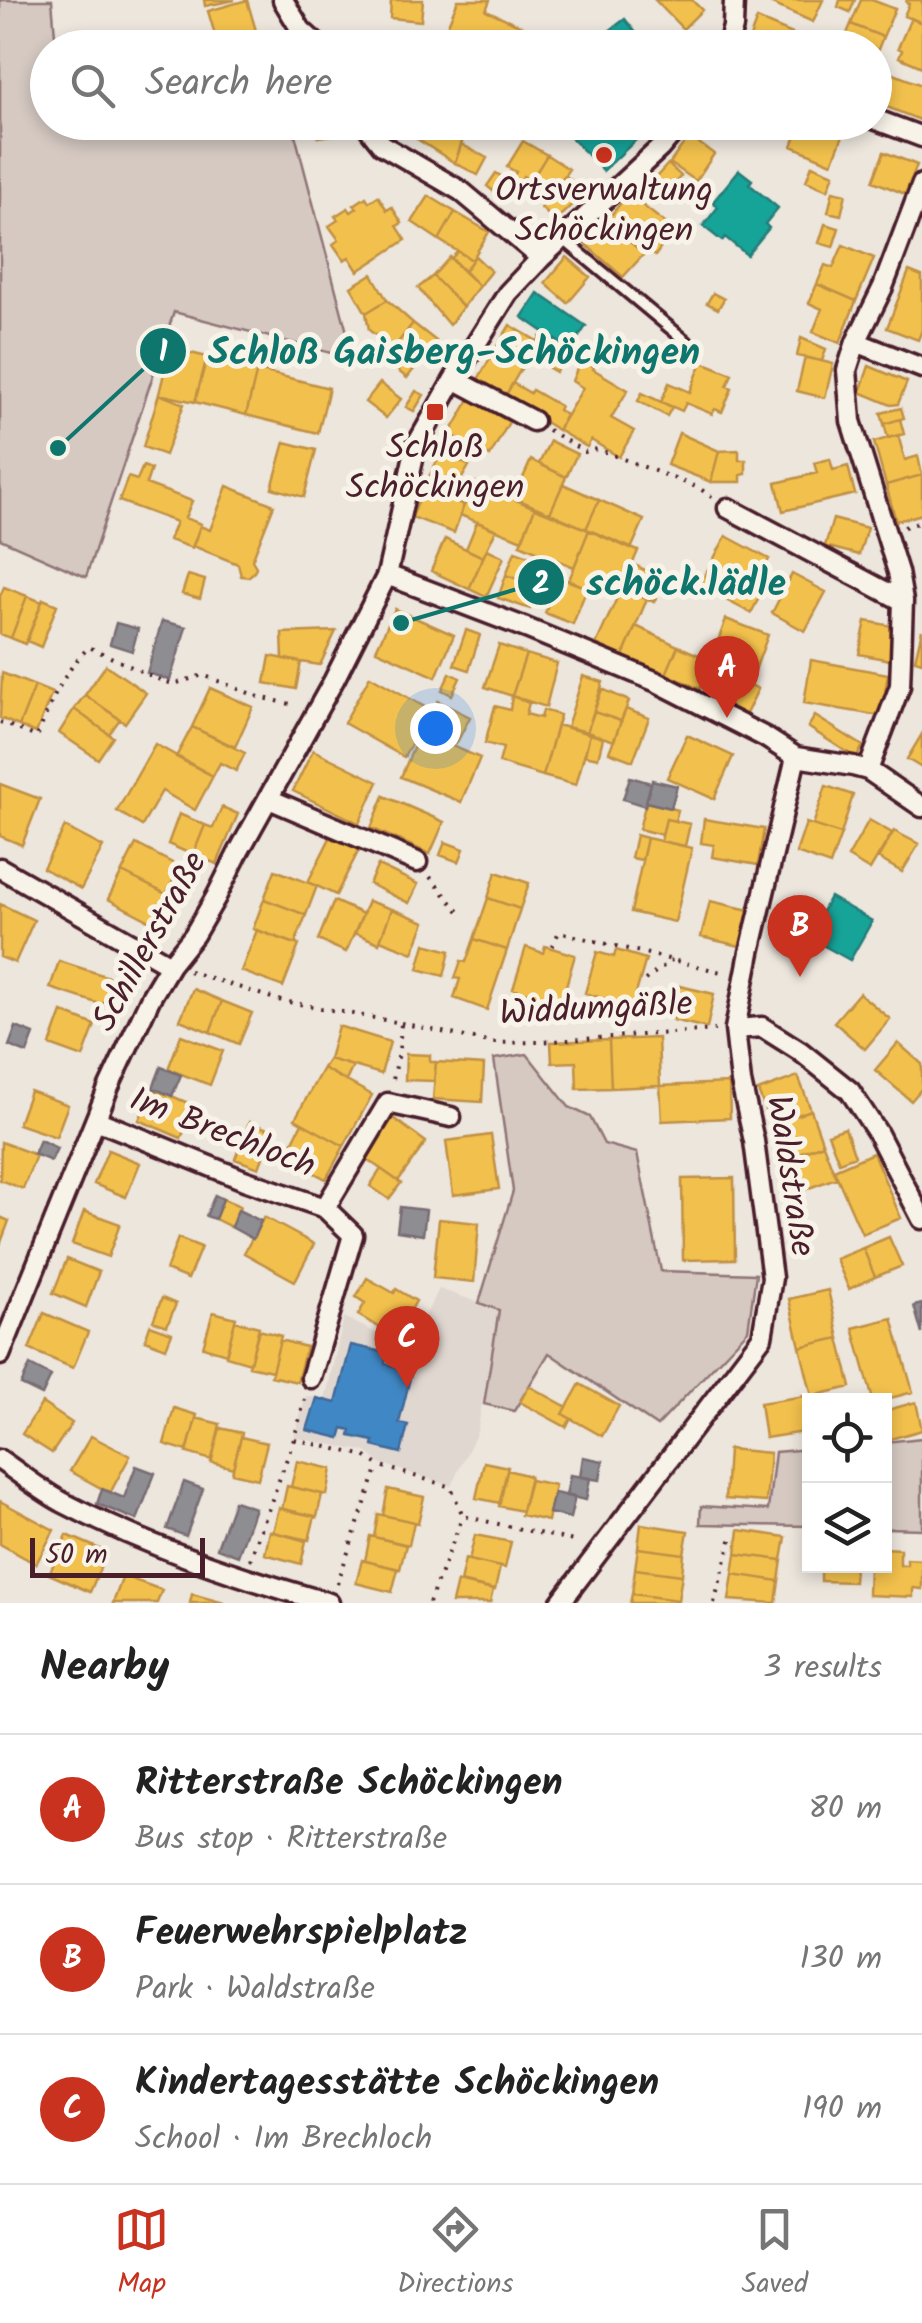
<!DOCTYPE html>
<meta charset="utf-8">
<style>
body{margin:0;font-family:Kalam,sans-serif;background:#f6f6f6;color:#222}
.controls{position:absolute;right:30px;bottom:30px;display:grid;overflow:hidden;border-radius:0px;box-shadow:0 5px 15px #0003}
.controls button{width:90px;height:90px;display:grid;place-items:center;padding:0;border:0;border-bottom:2px solid #e0e0e0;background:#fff;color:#222;font:50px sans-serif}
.scale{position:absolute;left:30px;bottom:25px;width:175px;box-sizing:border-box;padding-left:10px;border:5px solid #4a1f2b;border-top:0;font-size:28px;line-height:35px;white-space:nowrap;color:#4a1f2b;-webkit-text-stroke:8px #f7f3e8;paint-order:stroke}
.you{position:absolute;left:435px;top:728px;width:35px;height:35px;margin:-25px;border:8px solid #fff;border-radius:50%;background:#1a73e8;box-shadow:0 0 0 15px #1a73e833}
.badge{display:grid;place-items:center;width:65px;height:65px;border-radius:50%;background:#c8321e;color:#fff;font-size:32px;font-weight:700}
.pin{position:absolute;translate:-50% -82px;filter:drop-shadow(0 2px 5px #0008)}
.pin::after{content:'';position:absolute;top:52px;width:35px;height:30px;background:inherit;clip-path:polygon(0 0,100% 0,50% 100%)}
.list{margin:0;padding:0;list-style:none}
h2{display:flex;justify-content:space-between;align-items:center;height:130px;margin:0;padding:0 40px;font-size:42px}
h2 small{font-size:32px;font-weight:400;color:#767676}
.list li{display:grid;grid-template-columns:65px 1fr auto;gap:30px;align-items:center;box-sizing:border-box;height:150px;padding:0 40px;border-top:2px solid #e0e0e0}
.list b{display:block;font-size:38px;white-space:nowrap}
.list p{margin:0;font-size:32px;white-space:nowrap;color:#767676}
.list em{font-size:32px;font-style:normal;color:#767676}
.icon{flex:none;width:55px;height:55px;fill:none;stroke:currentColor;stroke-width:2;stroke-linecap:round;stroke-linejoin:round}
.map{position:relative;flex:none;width:922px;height:1603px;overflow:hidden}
.search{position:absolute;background:#fff;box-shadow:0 5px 15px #0003;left:30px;right:30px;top:30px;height:110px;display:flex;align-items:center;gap:25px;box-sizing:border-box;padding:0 35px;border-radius:55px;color:#767676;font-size:38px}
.sheet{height:580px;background:#fff}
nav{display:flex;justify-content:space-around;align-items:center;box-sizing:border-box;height:140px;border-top:2px solid #e0e0e0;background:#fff;font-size:28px;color:#767676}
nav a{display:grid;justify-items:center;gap:5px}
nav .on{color:#c8321e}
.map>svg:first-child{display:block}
</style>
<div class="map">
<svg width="922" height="1603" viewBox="0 0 922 1603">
<rect width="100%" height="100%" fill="#ece6dd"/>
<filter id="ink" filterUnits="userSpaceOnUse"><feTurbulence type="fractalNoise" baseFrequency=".01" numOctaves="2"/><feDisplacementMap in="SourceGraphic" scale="20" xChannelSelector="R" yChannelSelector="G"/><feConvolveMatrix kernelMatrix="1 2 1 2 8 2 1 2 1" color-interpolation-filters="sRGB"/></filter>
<g filter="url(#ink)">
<!-- built -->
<path fill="#e0d7d0" d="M439 1289 499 1309 477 1432 451 1486 379 1463 367 1452 294 1437 306 1396 325 1400 344 1317 408 1349Z"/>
<!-- green -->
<path fill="#d5c9c2" stroke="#907476" stroke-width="2.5" d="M0 0H52L56 47 48 48V122L292 123 354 359 174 312 86 577 0 539Z
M527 1054 569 1107 590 1117 604 1144 637 1153 661 1271 756 1274 748 1330 657 1426 549 1353 514 1411 484 1404 499 1310 479 1303 513 1191 494 1059Z
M922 1438V1529L885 1528V1442Z
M809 1449V1526L700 1524 701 1506 768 1510 775 1452Z"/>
<!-- homes -->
<path fill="#f2c14e" stroke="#c09044" stroke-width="2.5" d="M204 0H235L205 6Z
M247 0 259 41 238 48H219L208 11Z
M391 0H423L421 21 390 18Z
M458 0H490L486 10 526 28 517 48H438Z
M655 0H692L702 10 683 29Z
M763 0H823L813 22Z
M840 0H855L850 12 838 7Z
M861 0H872L895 9 883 37 851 24Z
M907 0H922V23L904 16 909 4 906 2Z
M911 18 922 23V67L899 57 902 50 898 48Z
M757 19 795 35 790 48H746Z
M851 24 883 37 874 59V48H841Z
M526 28 540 34 536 43 548 48H517Z
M894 74 922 85V121L882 105Z
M316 122H339L340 134 318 137Z
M412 122H460L468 125 455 163 406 132Z
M552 122H578L565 136Z
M801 122H819L844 133 832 163 792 146Z
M689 136 714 154 696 181 670 163Z
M523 141 547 155 531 181 523 176 520 182 512 178 516 172 507 167Z
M461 144 487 158 478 175 455 163Z
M884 152 917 165 905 194 873 181Z
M547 155 569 169 551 194 543 188 540 194 527 187Z
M668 164 681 176 663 196 650 184Z
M812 165 834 174 828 190 806 181Z
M496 173 507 180 502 186 499 184 493 191 487 186Z
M565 175 584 193 555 221 541 208Z
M833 191 846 194 841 215 828 212Z
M628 194 674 230 655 256 608 219Z
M378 196 387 210 392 207 402 223 397 226 406 240 358 271 349 257 344 260 333 244 339 240 329 226 338 220 335 216 348 208 351 212 357 208 354 205 366 197 369 202Z
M429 196 455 212 439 240 412 222Z
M455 212 489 232 472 260 439 240Z
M605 220 644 254 623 277 585 244Z
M825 224 839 228 833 247 819 243Z
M843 245 874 258 856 301 817 284 825 265 833 268Z
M458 251 472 260 464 272 451 259Z
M475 256 491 271 479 286 464 272Z
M450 257 479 286 463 307 433 276Z
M567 257 590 277 568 303 545 283Z
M909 271 922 276V330L918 340 887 328Z
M372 274 387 300 366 313 351 287Z
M433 276 463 307 449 325 418 288Z
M817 284 856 301 840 343 813 332 822 309 809 303Z
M713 293 724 299 718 309 707 303Z
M387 300 413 323 393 349 369 330 366 313Z
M413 323 436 341 407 378 388 363 397 352 393 349Z
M510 325 537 341 524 364 496 348Z
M540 337 567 352 556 372 529 356Z
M801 338 826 349 822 361 797 356Z
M170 348 207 357 195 402 159 394Z
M496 348 524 364 504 398 477 381Z
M207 357 257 370 246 415 195 402Z
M805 357 833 364 825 398 797 391Z
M581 359 594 367 593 369 628 390 611 418 634 431 619 457 591 440 587 447 558 430 583 388 572 381Z
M702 362 732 374 727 386 732 388 722 412 715 409 712 414 686 403 682 411 661 402 669 383 690 392Z
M869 366 907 382 898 404 891 405 860 392Z
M257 370 329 388 318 433 246 415Z
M380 383 401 399 386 418 365 402Z
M513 383 530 393 532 390 560 406 558 410 566 415 558 430 504 398Z
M416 391 424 395 414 411 406 407Z
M642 393 672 407 667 416 638 401Z
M159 394 184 404 165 455 143 447Z
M470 399 509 422 490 456 450 434Z
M901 408 904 418 884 424 881 413Z
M900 419 904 434 888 438 884 424Z
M679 433 719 451 711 482 667 465Z
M898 435 905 460 918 456 922 475 886 485 874 442Z
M550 441 577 454 566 477 539 464Z
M285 442 316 450 304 497 272 488Z
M739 450V460H746V474L741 475V482H711L719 451Z
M442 451 469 466 450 499 464 505 454 533 412 517 423 489Z
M830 459 833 470 848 466 855 494 783 511 776 483 817 473 814 463Z
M531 460 566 477 550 513 514 498Z
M143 466 151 469 146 484 192 501 185 518 201 524 192 548 169 540 176 522 119 501 128 477 137 480Z
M922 475V514L896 521 886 485Z
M474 482 535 508 522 540 460 515Z
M563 484 599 500 586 529 550 513Z
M227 486 274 505 252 560 256 567 254 572 248 577 241 576 238 564 193 546 200 526 210 530Z
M599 500 644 520 631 549 586 529Z
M535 508 589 530 574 567 520 544Z
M833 519 867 528 859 555 825 546Z
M477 522 496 530 483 557 466 549Z
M589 530 638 551 619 595 589 582 587 588 569 580Z
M726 536 769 559 754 588 762 592 751 613 699 586Z
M445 539 483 557 469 589 431 571Z
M487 549 504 557 486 597 469 589Z
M515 551 546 562 538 586 506 575Z
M632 564 665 579 654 602 622 587Z
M792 574 826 592 805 631 772 613Z
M188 575 205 580 200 599 182 594Z
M506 575 538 586 530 609 498 598Z
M559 577 587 588 573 624 545 613Z
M4 587 27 596 11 638 0 634V596Z
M622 587 647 599 623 656 596 644Z
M27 596 42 602 25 644 11 638Z
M43 599 57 605 41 647 27 641Z
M395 609 454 635 436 677 376 650Z
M726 619 768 635 754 673 712 657Z
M866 621 897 627 890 660 859 654Z
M636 626 678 646 666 674 623 656Z
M466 630 480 635 469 670 454 665Z
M922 630V662L915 660Z
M336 631 320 665 283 659 282 633Z
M499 645 526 654 512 696 485 687Z
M678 646 712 661 700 689 666 674Z
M526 654 557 663 546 707 512 696Z
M270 656 301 662 296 689 265 683Z
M811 660 888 674 881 716 804 703Z
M106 665 146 693 125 723 85 695Z
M2 673 35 686 19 726 0 718Z
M450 673 460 678 452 695 442 690Z
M370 676 430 710 404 757 344 723Z
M583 676 603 682 587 732 567 727Z
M722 679 741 688 745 682 758 689 744 718 711 701Z
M35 686 52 693 36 733 19 726Z
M210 688 253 707 235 747 192 727Z
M602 689 629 701 621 721 594 712Z
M85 695 120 719 109 734 74 709Z
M512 696 529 703 526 714 541 718 543 710 560 715 543 776 499 763 503 748 485 743 495 706 510 710Z
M438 701 470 717 456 744 424 727Z
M74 709 113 737 98 759 59 733Z
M626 709 649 718 633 761 609 752Z
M594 712 621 721 614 741 587 732Z
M815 716 863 746 856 758 808 727Z
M557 725 590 734 576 785 543 776Z
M192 727 245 753 236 771 220 763 213 776 176 757Z
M420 732 480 758 461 802 401 777Z
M590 734 603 738 598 758 585 755Z
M922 734V768L907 759Z
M687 735 733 756 714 799 667 778Z
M155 744 213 776 195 810 162 791 142 826 117 811Z
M313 750 378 782 359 823 293 791Z
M0 784 40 799 22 845 0 836Z
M826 786 853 795 841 834 813 825Z
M384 796 444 822 430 854 371 828Z
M646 802 678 810 675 821 666 819 662 835 639 829Z
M222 807 238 814 217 864 193 855 205 825 213 828Z
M179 814 205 825 193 855 168 844Z
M666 819 690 824 685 846 661 841Z
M704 819 764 829 758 865 712 857 714 845 701 843Z
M869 820 892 833 870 870 848 857Z
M806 823 841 834 830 865 796 853Z
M65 827 103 847 81 889 43 868Z
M894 831 919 844 902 872 878 858Z
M332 834 360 848 336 895 308 882Z
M636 835 647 838 642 860 631 858Z
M647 838 692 848 675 922 631 912Z
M445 842 464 849 459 862 440 855Z
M136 844 180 867 166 894 122 872Z
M378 865 418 884 409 903 369 884Z
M275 870 317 886 306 915 264 899Z
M122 872 166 894 152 922 108 899Z
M496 872 529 883 520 909 488 898Z
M488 898 520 909 507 950 474 939Z
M264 899 306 915 295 944 253 929Z
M334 901 363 914 346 952 318 940Z
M368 901 392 909 379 943 355 933Z
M710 901 749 910 740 946 701 937Z
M0 904 34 920 15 963 0 957Z
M392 909 425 922 413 953 380 940Z
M257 930 299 945 283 987 241 971Z
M474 939 507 950 487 1010 454 998 460 979 455 978 461 961 466 962Z
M425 944 450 951 444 976 418 969Z
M545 946 575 955 561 1003 513 989 526 947 543 953Z
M616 950 646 959 632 1007 585 993 597 952 614 957Z
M59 961 112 978 103 1005 50 988Z
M680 986 714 994 707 1028 673 1020Z
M193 989 222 1001 210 1032 180 1020Z
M859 993 890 1019 865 1049 834 1022Z
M222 1001 252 1013 239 1044 210 1032Z
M62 1012 95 1025 83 1057 50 1045Z
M338 1026 390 1042 381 1074 329 1059Z
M181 1035 223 1051 210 1085 168 1069Z
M658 1038 660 1086 611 1088 609 1040Z
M609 1040 611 1088 577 1089 576 1062 552 1063 551 1042Z
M898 1043 922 1064V1088L911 1101 875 1070Z
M406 1054 430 1055V1062H436L434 1081 405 1080Z
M329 1059 353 1066 346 1081 323 1068Z
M436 1062 484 1065 482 1102 433 1099Z
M323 1068 372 1095 344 1146 295 1119Z
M798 1076 811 1110 771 1125 758 1091Z
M729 1083 730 1118 662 1121 660 1086Z
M153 1088 195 1106 181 1138 139 1120Z
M30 1091 68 1105 56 1137 18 1124Z
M811 1110 823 1144 783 1159 771 1125Z
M393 1118 426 1142 398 1181 365 1158Z
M249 1122 273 1131 259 1168 235 1159Z
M302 1123 344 1146 326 1179 285 1157Z
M845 1128 855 1156 839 1162 828 1134Z
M491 1135 499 1189 453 1195 446 1141Z
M1 1142 36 1155 23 1189 0 1180Z
M823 1144 836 1178 796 1193 783 1159Z
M108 1150 140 1163 126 1197 94 1184Z
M873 1153 901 1218 862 1234 834 1170Z
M381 1169 401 1183 389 1199 370 1186Z
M734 1178 735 1259 683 1260 682 1179Z
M223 1199 240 1206 231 1227 215 1219Z
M84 1211 120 1224 108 1257 72 1244Z
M0 1217 9 1221 0 1245Z
M264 1217 314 1244 295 1281 244 1253Z
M439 1219 479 1223 474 1282 433 1278Z
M889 1237 902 1266 875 1277 863 1248Z
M178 1238 201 1247 188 1279 166 1270Z
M863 1248 875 1277 849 1289 836 1259Z
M67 1259 99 1272 86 1307 53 1293Z
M367 1278 394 1293 396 1289 416 1301 396 1337 358 1315 365 1303 356 1297Z
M828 1290 839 1338 800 1347 789 1299Z
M162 1298 176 1304 167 1326 153 1321Z
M213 1312 236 1318 226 1354 203 1347Z
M44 1313 88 1332 73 1368 29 1349Z
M892 1318 913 1392 883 1400H873L853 1328Z
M235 1321 259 1327 250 1363 226 1356Z
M150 1325 172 1333 166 1348 145 1340Z
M259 1330 281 1336 272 1371 249 1366Z
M839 1338 851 1387 812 1396 800 1347Z
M280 1340 306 1347 297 1382 271 1376Z
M580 1384 619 1406 602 1436 563 1414Z
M529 1386 567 1407 563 1414 571 1419 566 1427 520 1402Z
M805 1396 810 1431 765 1438 760 1403Z
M916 1402 922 1430 887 1440 884 1411Z
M42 1403 72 1423 52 1453 22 1434Z
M174 1408 197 1415 187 1451 164 1444Z
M196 1418 220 1424 212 1460 187 1453Z
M220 1428 242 1433 233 1468 211 1462Z
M91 1436 130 1456 110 1493 70 1471Z
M241 1437 267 1443 258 1479 232 1473Z
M728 1449 770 1453 766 1502 725 1499Z
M297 1461 332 1469 327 1495 291 1487Z
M484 1462 508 1467 500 1503 476 1498Z
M507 1470 530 1476 522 1511 499 1506Z
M530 1480 555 1485 548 1521 521 1515Z
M287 1486 322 1494 317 1517 282 1509Z
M388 1489 424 1497 418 1523 383 1515Z
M0 1501 54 1530 36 1564 0 1544Z
M279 1508 315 1516 309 1540 273 1532Z
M378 1514 414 1522 409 1545 374 1537Z
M641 1524 688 1531 684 1554 638 1548Z
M739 1530 786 1537 782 1560 736 1554Z
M270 1531 306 1541 301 1564 265 1554Z
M67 1535 107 1552 90 1592 49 1574Z
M475 1535 511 1542 505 1568 469 1560Z
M370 1536 406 1545 400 1569 365 1561Z
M638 1548 684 1554 682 1575 635 1569Z
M884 1548 900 1549V1565H907V1559L922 1560V1589L913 1588V1597L868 1595 869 1566H884Z
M736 1554 782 1560 779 1581 733 1574Z
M465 1559 500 1567 495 1590 460 1582Z
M362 1560 398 1569 392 1592 356 1583Z
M821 1566H855L854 1582 821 1581Z
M635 1569 682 1575 678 1600 632 1594Z
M733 1574 779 1581 776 1603 729 1600Z
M123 1576 162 1590 157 1603H113Z
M457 1582 493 1590 490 1603H452Z
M192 1594 224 1603H190Z
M632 1594 678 1600 677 1603H630Z"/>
<!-- schools -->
<path fill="#3f88c5" stroke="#426897" stroke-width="2.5" d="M351 1345 387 1353 385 1364 412 1370 399 1423 408 1425 401 1453 373 1446 374 1441 350 1436 351 1430 343 1428 340 1438 307 1430 317 1398 336 1403Z"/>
<!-- public -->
<path fill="#17a398" stroke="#267b77" stroke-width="2.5" d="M625 19 648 48H596L604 41 601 37Z
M583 122H629L625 127 637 139 603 171 569 135Z
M739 170 752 180 749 184 778 208 765 224 769 228 747 255 725 237 722 241 703 226 718 207 713 202Z
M538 293 586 326 570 350 522 317Z
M830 897 872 921 850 960 808 937Z"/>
<!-- industry -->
<path fill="#8d8d92" stroke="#796c73" stroke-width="2.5" d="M162 621 186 627 170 680 147 673Z
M116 623 138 629 132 651 110 644Z
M630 777 651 783 645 806 623 799Z
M652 780 677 786 671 808 646 802Z
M16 1027 34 1034 27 1053 9 1046Z
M161 1067 181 1075 172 1096 153 1088Z
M40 1140 57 1148 51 1161 34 1154Z
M215 1195 223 1199 215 1219 206 1216Z
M400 1207 426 1210 423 1235 397 1231Z
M238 1210 261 1221 253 1239 231 1227Z
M922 1304V1334L914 1306Z
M30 1365 51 1376 42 1395 21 1385Z
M583 1457 603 1461 600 1480 580 1477Z
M136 1466 155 1473 137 1520 97 1504 102 1489 124 1498Z
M570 1475 590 1478 586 1500 566 1496Z
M184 1482 203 1489 186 1536 167 1529Z
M554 1493 575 1497 570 1518 549 1513Z
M234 1501 255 1508 238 1556 217 1548Z"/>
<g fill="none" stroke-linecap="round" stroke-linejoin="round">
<defs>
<path id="lane" d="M562 238 687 342"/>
<path id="street" d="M283 0 301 30 321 48
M727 48 733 27 734 0
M874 119 922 137
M367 122 370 130 382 145 461 191 541 258
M856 342 922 368
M454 379 533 421
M728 508 903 601
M387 575 526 628 657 682 765 737 796 757 853 766 868 770 922 807
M868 770 900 686 903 601 898 572 851 421 847 370 856 342 883 287 922 184
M269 799 417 862
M0 868 170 965
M735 1029 762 1027 800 1051 850 1091 877 1132 922 1219
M96 1120 244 1180 325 1208 388 1103 451 1117
M0 1355 108 1089 151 997 170 965 194 935 216 897 239 851 334 680 387 575 416 446 454 379 508 293 541 258 660 148 682 122
M311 1378 353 1235 325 1208
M0 1460C21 1474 41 1491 64 1503 148 1547 238 1577 329 1603
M560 1603 762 1337 772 1278 754 1141 741 1082 735 1029 750 952 796 757"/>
</defs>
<!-- lane casing -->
<use href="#lane" stroke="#4a1f2b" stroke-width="16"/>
<!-- street casing -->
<use href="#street" stroke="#4a1f2b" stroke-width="25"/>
<!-- path -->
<path stroke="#4a1f2b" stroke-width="4" stroke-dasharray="2.5 8" stroke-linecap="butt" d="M548 430 585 452 597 449 699 488 712 497
M904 527 922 522
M0 722 37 737C50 704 63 672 89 647L162 681 174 684 203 675 259 697 295 705
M430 877 462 915
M552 946 559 932 725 973
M189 971 278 1000 401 1023 399 1053 392 1084
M645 980 672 960
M401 1023 493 1043 538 1042 715 1030
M305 1399 294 1439 365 1456 378 1465 451 1487 463 1516 578 1542
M250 1560 294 1439
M337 1584 378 1466
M429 1603 463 1516
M714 1603 732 1537"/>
<!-- lane -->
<use href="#lane" stroke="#f7f3e8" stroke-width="9"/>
<!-- street -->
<use href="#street" stroke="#f7f3e8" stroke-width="18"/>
</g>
</g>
<!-- markers -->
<g fill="#c8321e" stroke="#f7f3e8" stroke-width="4">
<circle cx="604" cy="155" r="10"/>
<rect x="425" y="402" width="20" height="20" rx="5"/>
</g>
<g text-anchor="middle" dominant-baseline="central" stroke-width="10" stroke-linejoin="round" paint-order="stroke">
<!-- poi labels -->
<g font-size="35" fill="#4a1f2b" stroke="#f7f3e8">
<text x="604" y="192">Ortsverwaltung<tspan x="604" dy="40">Schöckingen</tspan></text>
<text x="435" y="449">Schloß<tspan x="435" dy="40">Schöckingen</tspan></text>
</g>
<!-- street labels -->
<g font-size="35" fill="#4a1f2b" stroke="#f7f3e8">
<text transform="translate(151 942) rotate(-61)">Schillerstraße</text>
<text transform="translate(596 1010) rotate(-3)">Widdumgäßle</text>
<text transform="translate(222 1134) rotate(21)">Im Brechloch</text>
<text transform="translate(789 1176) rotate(81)">Waldstraße</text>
</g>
</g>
<!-- callouts -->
<path fill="none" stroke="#0f766e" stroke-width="4" d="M58 448L163 351M401 623L541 582"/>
<g fill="#0f766e" stroke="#f7f3e8" stroke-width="4">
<circle cx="58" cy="448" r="10"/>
<circle cx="401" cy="623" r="10"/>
<circle cx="163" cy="351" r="25"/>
<circle cx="541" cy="582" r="25"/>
</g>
<g font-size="30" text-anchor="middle" font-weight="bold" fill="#fff">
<text x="163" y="361">1</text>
<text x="541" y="593">2</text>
</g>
<g font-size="38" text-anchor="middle" font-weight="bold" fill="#0f766e" stroke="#f7f3e8" stroke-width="10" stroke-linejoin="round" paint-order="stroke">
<text x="454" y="364">Schloß Gaisberg-Schöckingen</text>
<text x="686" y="595">schöck.lädle</text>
</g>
</svg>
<div class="controls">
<button><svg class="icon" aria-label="locate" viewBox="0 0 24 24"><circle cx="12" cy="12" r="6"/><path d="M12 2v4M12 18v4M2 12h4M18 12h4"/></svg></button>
<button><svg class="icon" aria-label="layers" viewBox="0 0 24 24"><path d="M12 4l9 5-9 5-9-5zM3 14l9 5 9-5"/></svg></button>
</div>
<div class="scale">50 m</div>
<div class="you"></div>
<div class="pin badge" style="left:727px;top:718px">A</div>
<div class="pin badge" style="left:800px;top:977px">B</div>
<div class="pin badge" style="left:407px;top:1388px">C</div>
<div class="search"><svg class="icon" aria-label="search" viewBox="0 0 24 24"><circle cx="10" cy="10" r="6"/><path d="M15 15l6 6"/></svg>Search here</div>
</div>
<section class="sheet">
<h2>Nearby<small>3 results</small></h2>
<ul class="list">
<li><span class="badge">A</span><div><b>Ritterstraße Schöckingen</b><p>Bus stop · Ritterstraße</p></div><em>80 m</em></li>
<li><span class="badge">B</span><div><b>Feuerwehrspielplatz</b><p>Park · Waldstraße</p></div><em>130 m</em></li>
<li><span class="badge">C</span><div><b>Kindertagesstätte Schöckingen</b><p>School · Im Brechloch</p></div><em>190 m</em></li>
</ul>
</section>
<nav>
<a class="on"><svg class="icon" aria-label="map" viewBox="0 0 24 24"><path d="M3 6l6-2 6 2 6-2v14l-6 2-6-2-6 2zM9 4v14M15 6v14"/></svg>Map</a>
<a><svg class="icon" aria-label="directions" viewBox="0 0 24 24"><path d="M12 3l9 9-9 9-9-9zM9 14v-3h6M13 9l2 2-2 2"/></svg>Directions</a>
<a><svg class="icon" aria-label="saved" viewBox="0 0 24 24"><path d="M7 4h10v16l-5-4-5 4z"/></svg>Saved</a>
</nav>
